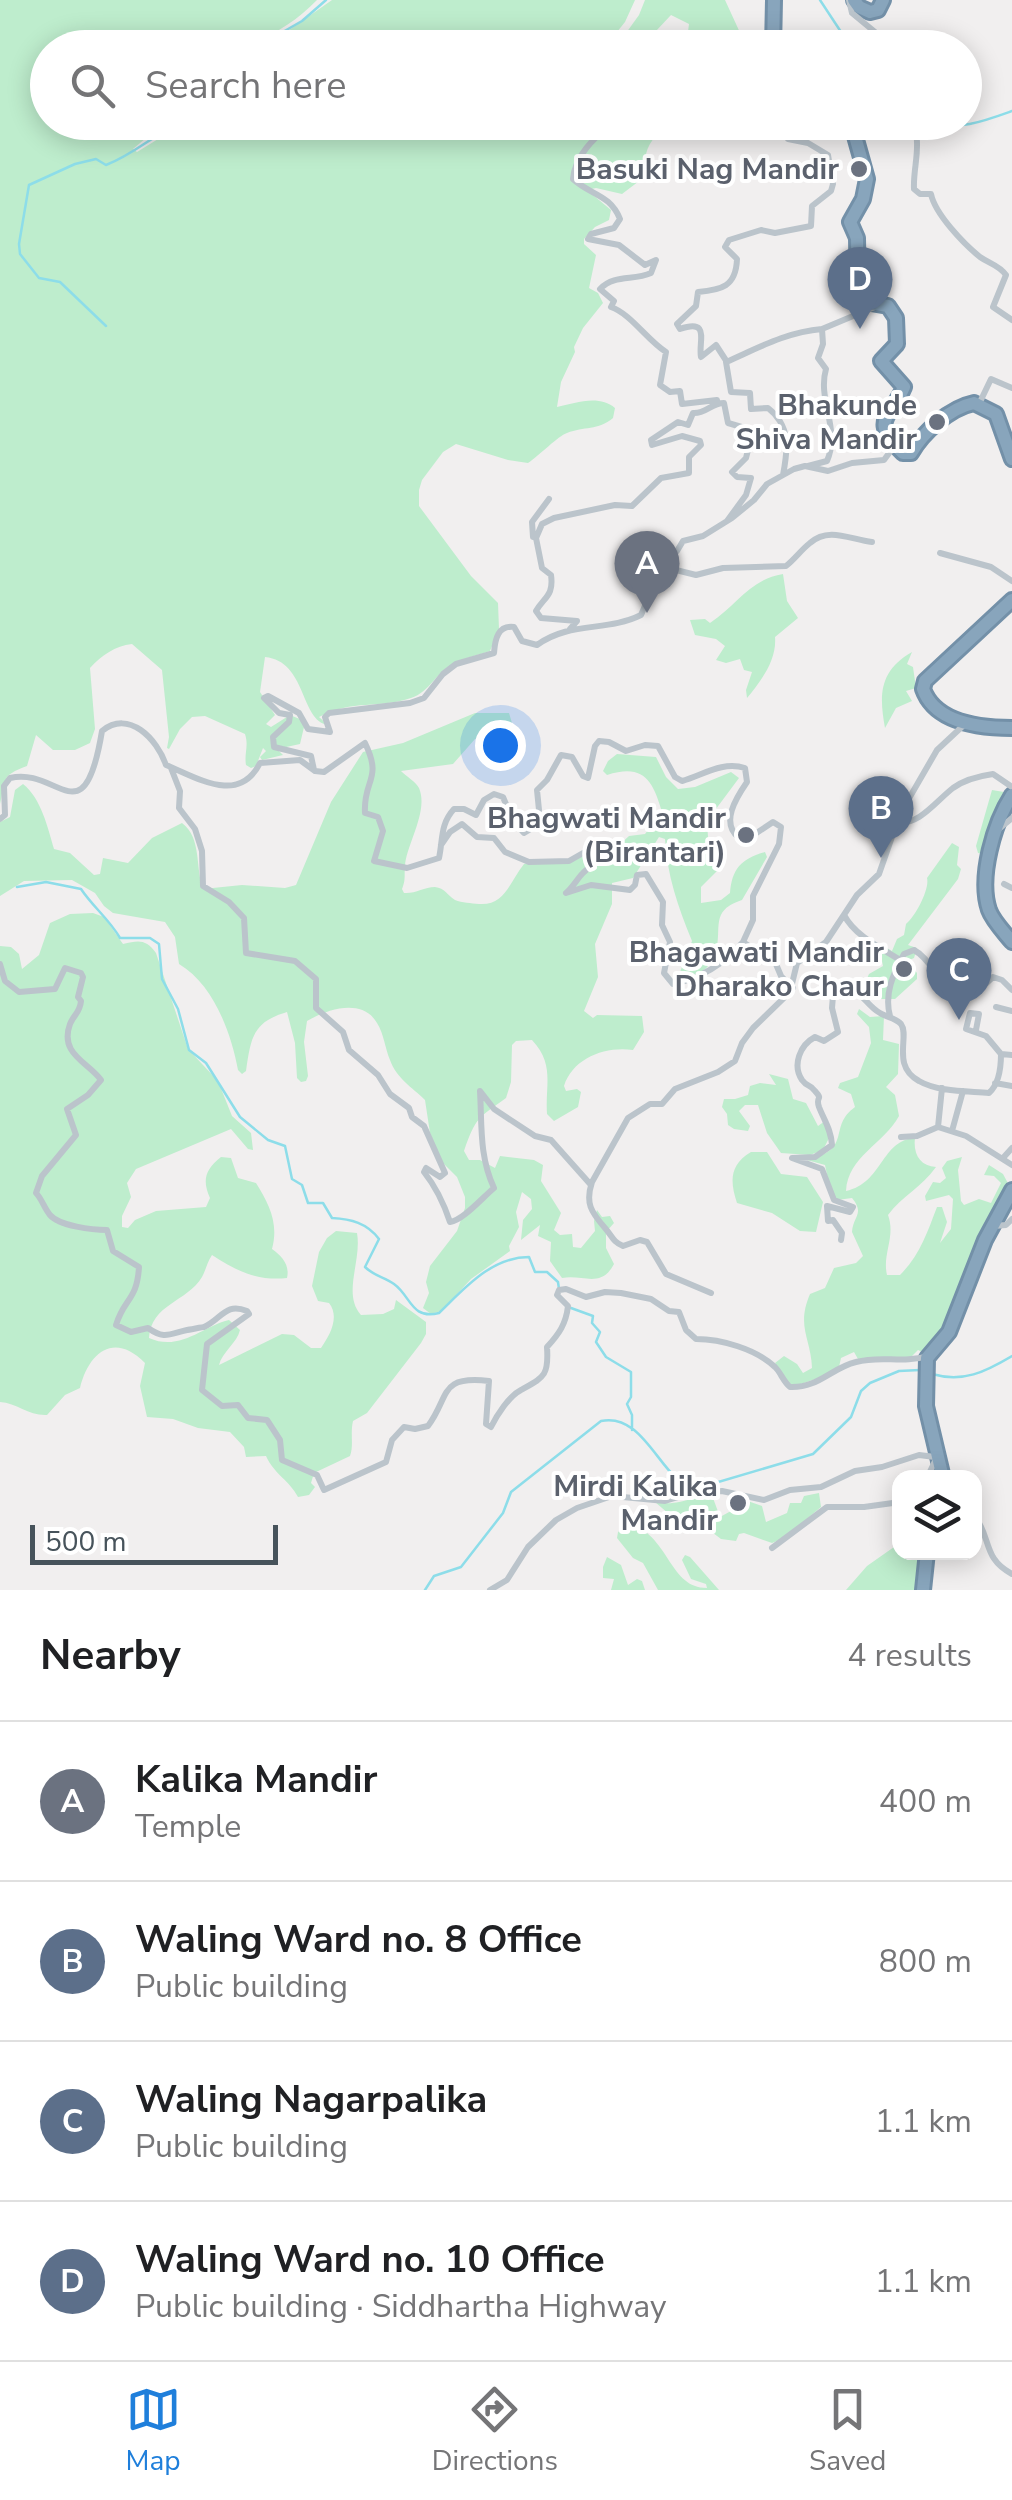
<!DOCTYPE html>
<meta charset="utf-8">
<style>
body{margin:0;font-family:"Nunito Sans",sans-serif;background:#f6f6f6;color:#202124}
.controls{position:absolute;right:30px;bottom:30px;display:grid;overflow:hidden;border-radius:20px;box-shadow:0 5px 25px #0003}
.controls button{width:90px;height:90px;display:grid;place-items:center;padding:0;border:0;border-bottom:2px solid #e0e0e0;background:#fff;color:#202124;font:50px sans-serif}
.scale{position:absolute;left:30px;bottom:25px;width:248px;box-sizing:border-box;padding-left:10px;border:5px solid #47535b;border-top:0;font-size:28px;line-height:35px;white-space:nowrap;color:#47535b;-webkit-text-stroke:8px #fff;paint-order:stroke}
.you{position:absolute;left:500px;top:745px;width:35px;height:35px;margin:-25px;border:8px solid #fff;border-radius:50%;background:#1a73e8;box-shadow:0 0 0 15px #1a73e833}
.badge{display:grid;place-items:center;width:65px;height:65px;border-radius:50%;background:#1f7fdb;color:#fff;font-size:32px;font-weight:700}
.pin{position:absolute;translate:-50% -82px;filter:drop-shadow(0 2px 5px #0008)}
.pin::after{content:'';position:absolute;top:52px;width:35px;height:30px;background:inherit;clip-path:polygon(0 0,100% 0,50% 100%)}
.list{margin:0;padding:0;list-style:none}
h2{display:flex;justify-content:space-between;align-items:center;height:130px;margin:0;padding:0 40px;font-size:42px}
h2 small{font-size:32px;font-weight:400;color:#757577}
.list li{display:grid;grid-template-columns:65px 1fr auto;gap:30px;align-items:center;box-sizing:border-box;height:160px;padding:0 40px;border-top:2px solid #e0e0e0}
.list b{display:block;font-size:38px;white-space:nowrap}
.list p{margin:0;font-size:32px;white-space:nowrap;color:#757577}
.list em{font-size:32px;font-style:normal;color:#757577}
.icon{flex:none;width:55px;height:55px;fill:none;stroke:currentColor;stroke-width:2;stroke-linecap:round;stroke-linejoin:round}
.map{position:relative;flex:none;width:1012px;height:1590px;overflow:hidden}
.search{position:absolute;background:#fff;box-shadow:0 5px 25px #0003;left:30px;right:30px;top:30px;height:110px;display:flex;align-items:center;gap:25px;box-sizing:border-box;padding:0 35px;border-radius:55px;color:#757577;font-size:38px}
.sheet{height:770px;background:#fff}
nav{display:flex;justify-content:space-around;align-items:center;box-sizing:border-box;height:140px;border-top:2px solid #e0e0e0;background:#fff;font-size:28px;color:#757577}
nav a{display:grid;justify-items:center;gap:5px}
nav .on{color:#1f7fdb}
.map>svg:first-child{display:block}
</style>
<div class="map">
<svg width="1012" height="1590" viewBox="0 0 1012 1590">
<rect width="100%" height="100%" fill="#f1efef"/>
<!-- green -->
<path fill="#beedcd" d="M0 0H317C293 24 268 40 235 47L48 48V122L174 123 153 132 133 149 137 152 176 128 181 130 189 123 583 122C595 133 613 140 628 134V123H666C654 138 637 154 651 172L622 194 596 188 587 190 611 210 609 220 595 227 584 239V244L596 255 589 288 598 293 603 303 583 328 574 347 575 352 561 382 557 407C575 403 599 394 615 408L613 418C598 431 584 426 567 433 558 436 540 455 528 463L508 460 456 444 443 452 422 480 419 490V506L471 576 498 603 499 629 490 651C478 655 464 658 453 664 436 672 430 692 411 698 379 709 353 699 319 717L328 725C300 721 307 661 265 657L260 692 275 715 266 724 271 727 290 715 302 720 304 727 300 744 277 749 283 755 262 760 260 757 266 751 263 748 256 766 251 768 246 765C244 753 249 746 245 734L205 716 192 717 180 729 169 749 167 748 169 737 162 670 132 644C115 646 102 655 90 668L95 729 90 743 75 750H53L36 735 27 766C0 776 6 779 0 804Z
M332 0H635L625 22 605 47H265Z
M645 0H725L742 37 741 47H686L689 24 671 15 641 47H616L639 15Z
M783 574 787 601 798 618 775 637C777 660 761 681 747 698L746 690 752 672 744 670 740 659 726 663 716 660 725 646 716 639 695 635 690 620 705 619 710 623C737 605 750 579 783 574Z
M912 652 907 664 913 667 916 688 906 691 912 701 896 708 885 728C879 695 879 671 912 652Z
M475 713H509L512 723 504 730 475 739 453 764 401 771C406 776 416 782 419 788 429 811 406 845 405 866 404 876 406 879 402 889L404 893C415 894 424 887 435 887 445 888 447 895 455 900 462 903 471 903 479 904 505 906 510 881 524 864L563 862 617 847 629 836 645 834 662 812C653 781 644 763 607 775L603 771 608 761 617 754 656 757 666 777 678 789 695 787 731 772 739 778 707 821 708 837 713 843 720 868 701 887V903L721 900 730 893C732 869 741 859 765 852L767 857 742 900C704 912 728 935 711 962 705 972 693 977 684 983L680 972 692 941C678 907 667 875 665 839L659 837 633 878 612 883V904L595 944 598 977 584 1011 593 1018 597 1015 642 1016 644 1032 633 1050C605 1046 573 1058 564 1086L566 1091 577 1089 581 1092 578 1107 554 1121 547 1114C545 1084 555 1065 532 1040L516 1041 512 1045 511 1082 506 1098C479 1118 476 1116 464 1151L469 1160H480L495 1168 500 1156 534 1160 543 1165 541 1181 561 1213 554 1230 560 1235 572 1234 573 1247 581 1248 595 1231 594 1221 597 1210 602 1217 610 1216 614 1223 606 1232V1248L614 1264C601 1289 583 1274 562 1278L550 1261 551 1242 538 1236 540 1225 521 1240 523 1220 532 1209 531 1199 522 1192 516 1212 519 1227 509 1246 510 1251 471 1279 441 1311 431 1314 423 1308 429 1293 426 1282 430 1266 457 1231 465 1208V1197L457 1177 442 1162 430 1133 425 1100C412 1087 397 1079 390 1060 385 1048 384 1034 377 1023 362 997 326 1010 307 1021L304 1042 308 1076 306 1081 301 1082 297 1078 295 1043 287 1012C253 1022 251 1037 246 1071L242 1074 238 1070C231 1032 213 984 179 964L175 937 165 922 113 913 104 906 95 893 72 880 24 881 0 896V822L10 817 15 790 23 784C41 798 48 828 54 849L70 853 94 875 100 874 103 858 128 863 152 838 182 823C202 838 195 867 203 889L242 885 285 888 296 885 331 802 363 752 403 743Z
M992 790 1004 792 983 854 978 853 976 846Z
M952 843 959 847 957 865 961 869 958 879 908 945 917 948 914 958 907 961 917 973V979L895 999H871L864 985 869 974 883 966 880 952 887 948 892 951 897 939 904 935 906 924C915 917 930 889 927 878Z
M93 913 104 917 123 944C139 940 146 939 156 953L188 1049 218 1081 232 1116 251 1133 253 1150 248 1149 231 1129 136 1169 127 1183 131 1197 122 1216V1227L128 1228 135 1220 156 1211 206 1207 210 1198C202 1180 205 1170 221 1157L231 1158 238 1178 256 1183C269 1204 279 1223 272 1249 282 1256 290 1265 287 1278 257 1281 236 1271 212 1255 207 1262 206 1270 202 1277 187 1302 151 1304 149 1338 180 1352 203 1326 229 1320L240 1330C237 1343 222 1352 219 1365L282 1334 294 1335 311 1348H321C330 1335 340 1317 329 1303L318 1301 312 1286 319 1252 327 1238 336 1231 357 1233C362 1261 342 1294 361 1315L383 1314 394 1309 396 1300 426 1322V1334L421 1343 367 1413 353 1421C350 1434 354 1445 350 1456L314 1473 311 1483 315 1487 309 1495 298 1497C289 1480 274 1474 266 1456L246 1457 244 1447 230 1432 198 1428 173 1419 147 1417 140 1386 145 1363C115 1332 89 1351 80 1388L65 1395 47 1415C29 1416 17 1403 0 1402V946L11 947 19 954 22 969 39 955 50 923 70 914Z
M859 1009 870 1017 884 1016 883 1040 899 1044 898 1074 886 1087 895 1095 899 1116C884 1144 848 1156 846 1191 883 1183 881 1140 915 1138 913 1154 920 1166 936 1167 922 1187 902 1196 888 1215 896 1237 882 1254 887 1275H900C920 1255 927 1233 937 1207H942L947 1222 940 1243 951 1229 953 1199 949 1195 926 1201 925 1196 933 1182 940 1183 946 1178 942 1168 947 1161 962 1157 958 1170 961 1201 964 1205 979 1199 991 1203 1001 1183 994 1176 984 1175 989 1165 1003 1174 1011 1189 943 1337 926 1354 918 1350 911 1357 858 1359 854 1352 841 1358 839 1367 833 1373 795 1386 789 1383 775 1363 784 1356 797 1364 803 1373 812 1368C811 1338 796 1327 810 1294L825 1288 834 1268 856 1263 863 1256 852 1232C853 1216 865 1214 852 1198L837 1200 830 1189 825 1165 807 1160C854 1149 827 1127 855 1107L851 1094 838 1088 840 1083 858 1077 871 1043 869 1027 857 1014Z
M769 1074 788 1079 793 1099 806 1103 818 1126 825 1121 829 1138 823 1150 810 1155 781 1153 767 1133 758 1105H745L739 1111 750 1126 748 1131 734 1129 728 1125 727 1114 722 1107 724 1099H735L748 1095 750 1086 760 1083 776 1085Z
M751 1152H767L781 1174 807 1177 823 1202 816 1232 800 1231 772 1213 737 1203C730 1182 729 1165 751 1152Z
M819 1493 821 1507 784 1538 772 1543 744 1533 739 1534 736 1541 721 1539 700 1523 683 1526 655 1502C661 1502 667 1504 672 1503 687 1502 697 1494 713 1498L720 1517 740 1506 742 1499 762 1506 766 1522 787 1513 790 1503H801L804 1496Z
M632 1524C670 1539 670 1588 707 1588L706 1584 691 1579 682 1560 685 1555 690 1557 719 1590H658L643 1563 633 1558 617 1538 618 1532Z
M899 1537 900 1552 923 1553 920 1590H846L867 1566 894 1547Z
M607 1557 621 1565 628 1585 637 1579 642 1581 645 1590H611L614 1579 603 1578V1567Z"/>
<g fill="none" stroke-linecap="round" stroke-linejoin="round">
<!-- stream -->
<path stroke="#8ddde9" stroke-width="2.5" d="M820 0 845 38 840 48
M255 48 302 21 326 0
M930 122C956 132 987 120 1012 111
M106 326 60 282 39 278 20 254 19 244 29 185 75 164 96 159 106 165C135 154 154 134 182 122
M17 887 46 882 81 889C93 907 109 919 120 938H150L159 944 162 979 178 1009 189 1050 206 1063 240 1117 268 1140 285 1146 292 1179 302 1185 308 1203H323L332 1218C351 1219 367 1223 379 1239L365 1267C374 1276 384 1277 394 1284 411 1296 411 1320 439 1313 464 1289 491 1257 529 1257L535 1272H547L558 1282 559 1289
M571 1308 593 1316 592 1323 600 1332 596 1342 606 1357 631 1372V1397L627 1404 632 1415V1430
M932 1374C963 1383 985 1372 1012 1356
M425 1590 434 1576 461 1567 503 1513 511 1492 601 1421C647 1411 663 1489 698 1488L813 1454 851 1417 861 1391 870 1383 899 1371 920 1370"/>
<defs>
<path id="highway" d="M854 0 859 7 870 12 878 10 883 0
M773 48 774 0
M815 122 844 123 853 129 867 179 863 199 850 222 857 238 858 296 865 302 888 306 896 318 897 344 881 361 904 387C891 418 868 419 903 453H911C923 432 950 408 974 403L996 414 1012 459
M1012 600 925 681 923 689C935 723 981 728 1012 728
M1012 795C994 823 978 877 989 910 993 921 1004 932 1012 942
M943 1478 926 1406 927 1358 949 1332 985 1240 1012 1190
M923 1590 927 1552"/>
</defs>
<!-- highway casing -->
<use href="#highway" stroke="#7390a8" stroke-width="18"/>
<!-- minor -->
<path stroke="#bbc4cb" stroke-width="6" d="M849 0 852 13 881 37 882 48
M613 122C596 137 575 154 573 179 590 195 610 194 620 219L614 228 591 234 588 239 619 245 645 265 656 260 651 273C633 281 615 274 600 289L614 301 611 307C631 314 647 340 666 352L660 385 670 392 680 391 682 404 717 400
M896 122 916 132C920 151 913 169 914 189L920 194H931C935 214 964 244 980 257 990 264 999 265 1006 275L993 307 1012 320
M727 362 716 345 701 357C698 342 711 318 680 329L677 324 696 306 698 292C721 290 736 287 737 259L725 247 729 240 761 230 775 233 811 226 812 206 831 191 833 184 828 155 808 143 788 139 798 122
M979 404 991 379 1012 388
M808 466 827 461C841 429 817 400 826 369L818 358 823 344 822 329 877 306
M783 475C788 449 791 426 768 408L751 409 750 393 731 392 726 362C756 349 786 332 822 329
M549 499 532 522 533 537 536 538 542 524 554 518 615 505 632 506 661 478 689 473V457L701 445 700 441 682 436 652 445 651 440 678 422 688 425 693 413C706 414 711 403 724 403L728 423 745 428 742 442 748 450 746 458 732 472 737 477 751 478 746 495 727 521
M536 538 542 568 551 575C554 596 544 597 536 611L541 618 577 621 570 629
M940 553 991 567 1012 581
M668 571 660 560 677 551 683 541 703 536 732 518 754 500 767 484 794 469 805 466 828 471 852 463 884 460 895 445
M171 768 180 791 179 808 195 829 202 851 203 886 229 902 244 918 246 953 295 961 316 979V1008L343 1032 349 1050 378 1075 390 1094 409 1108 412 1117 424 1126 445 1173 440 1177 426 1168 424 1172C436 1187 444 1204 450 1222 463 1220 481 1199 494 1188 479 1156 482 1124 480 1091L494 1109 535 1136 551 1140 591 1185
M314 770 311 756 274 747 273 737 289 722 290 715 279 713 264 698 268 696 299 713 308 729 330 732 325 717 329 713 410 703 424 698 443 674 456 664 494 653C495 639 498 625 514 627L522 641 537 645C570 621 607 632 641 615L654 585 672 569 696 575 723 568 786 566C795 559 801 550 810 543 829 526 851 540 872 542
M0 819 5 815 4 786 10 778C58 766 84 840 102 731 129 709 157 739 166 765 198 778 239 805 260 763L300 760 315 771 324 772 365 743C383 780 363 779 365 813L378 817 383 831 374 861 407 868 439 858C443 840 440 824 454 809H464L476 815 484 800 494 794 503 797 513 821 524 833 534 827 539 810 537 790 547 780 561 755 572 757 583 776 588 778 595 746 599 741 609 742 626 751 645 745 658 746 675 777 682 781C703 775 722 761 745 768L747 782C736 798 720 823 739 838L752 836 773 822 781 827 779 844 753 896V920L743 942 758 952 770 950 781 976 793 988
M896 823C920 825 935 802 953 788 964 780 979 776 993 774L1012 787
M1000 828 1012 818
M441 845 450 832 462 824 477 837 494 838 505 852 529 862 569 861 590 849 618 844 620 849C608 858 593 862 583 873 577 879 573 887 566 893L591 885 630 890 635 885 637 875 646 874 663 902 662 925 670 942 664 973 673 984C702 978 724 964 743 942
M1004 884 1012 888
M844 915C855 936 881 948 900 960
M0 964 5 981 19 992 55 989 65 968 81 973 83 977 78 997 81 1001C80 1013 74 1014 70 1024 59 1054 88 1062 101 1080L88 1095 67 1109 76 1135 42 1176 36 1193C42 1199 44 1208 50 1215 59 1226 93 1230 107 1230L113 1251 139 1267C137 1301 124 1298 116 1325L131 1332 148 1328C165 1340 169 1334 187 1330 188 1330 203 1327 204 1327 222 1319 225 1302 247 1311L249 1314 207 1344 202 1390 222 1406 238 1405 248 1418 267 1420 280 1440 282 1460 317 1475 324 1490 386 1462 392 1440 404 1427 415 1429 428 1426C450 1397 438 1375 489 1381L486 1424 491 1427C497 1415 509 1396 521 1390 544 1377 549 1376 547 1347 559 1334 566 1324 568 1306L557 1295 559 1290 566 1289 586 1297 605 1292 621 1293 651 1299 669 1311 679 1312 686 1330 696 1339C721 1339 756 1349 775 1367 781 1373 783 1381 790 1387 819 1388 831 1368 856 1362 882 1355 902 1364 928 1356
M996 1007 1012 1011
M890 1016C884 994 893 974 904 954L914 950C938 963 936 996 978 991L993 977 1002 980 1012 990
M1001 1054 1012 1055
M995 1083 1012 1086
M938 1127 942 1088
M952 1131 963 1091
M901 1137 917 1136 938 1127 966 1136 1012 1165
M1003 1158 1012 1148
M993 1226 1006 1225 1012 1219
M841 1240 842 1233 833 1220 828 1221 827 1206 850 1212 853 1207 834 1200 822 1169 792 1158 815 1157 832 1145C831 1129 824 1120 819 1107 815 1095 824 1101 815 1091 809 1083 808 1088 802 1080 792 1065 800 1045 815 1037L824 1041 838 1032 832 1008 833 996C863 983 861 1002 880 1013 886 1017 896 1018 901 1024 910 1036 891 1066 919 1081 938 1092 967 1091 989 1093 999 1084 1001 1067 1001 1054L986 1036 966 1029 970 1013 979 1014 976 1030
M711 1293 666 1274 647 1242 640 1240 623 1246C613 1242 612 1236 605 1228 591 1212 585 1203 592 1182L628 1118 650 1104H662L675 1089 718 1072 735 1061 742 1043 753 1028 790 992 797 963 826 942 857 895 879 874 900 814 937 750 966 723
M927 1478 936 1459
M974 1515C992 1538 982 1558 1012 1574
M772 1548 827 1507H864L900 1502
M490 1590 507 1580 528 1547 556 1520 577 1508 612 1496 665 1501 685 1495 722 1491 764 1500 790 1490 821 1487 855 1471 882 1467 919 1455 935 1457"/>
<!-- highway -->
<use href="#highway" stroke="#88a5bc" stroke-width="12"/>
</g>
<!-- markers -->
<g fill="#6b7280" stroke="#fff" stroke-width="4">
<circle cx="859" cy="169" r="10"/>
<circle cx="937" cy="422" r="10"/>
<circle cx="746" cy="835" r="10"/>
<circle cx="904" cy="969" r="10"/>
<circle cx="738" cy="1503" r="10"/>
</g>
<g text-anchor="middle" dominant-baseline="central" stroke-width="8" stroke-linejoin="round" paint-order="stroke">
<!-- worship labels -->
<g font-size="30" font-weight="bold" fill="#5b616d" stroke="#fff" text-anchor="end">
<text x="839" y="169">Basuki Nag Mandir</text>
<text x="917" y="405">Bhakunde<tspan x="917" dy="34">Shiva Mandir</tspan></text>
<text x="726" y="818">Bhagwati Mandir<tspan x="726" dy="34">(Birantari)</tspan></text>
<text x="884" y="952">Bhagawati Mandir<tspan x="884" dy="34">Dharako Chaur</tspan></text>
<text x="718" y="1486">Mirdi Kalika<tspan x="718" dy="34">Mandir</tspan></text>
</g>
</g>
</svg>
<div class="controls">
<button><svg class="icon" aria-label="layers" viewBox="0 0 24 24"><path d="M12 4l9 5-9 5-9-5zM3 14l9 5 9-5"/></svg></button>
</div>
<div class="scale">500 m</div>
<div class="you"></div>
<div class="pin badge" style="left:647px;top:613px;background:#6b7280">A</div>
<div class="pin badge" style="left:881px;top:858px;background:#5c6f8a">B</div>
<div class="pin badge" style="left:959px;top:1020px;background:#5c6f8a">C</div>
<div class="pin badge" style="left:860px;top:329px;background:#5c6f8a">D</div>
<div class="search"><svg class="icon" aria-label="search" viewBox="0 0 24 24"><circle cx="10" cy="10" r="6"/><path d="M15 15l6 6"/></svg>Search here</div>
</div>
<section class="sheet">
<h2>Nearby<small>4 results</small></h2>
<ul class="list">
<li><span class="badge" style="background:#6b7280">A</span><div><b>Kalika Mandir</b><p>Temple</p></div><em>400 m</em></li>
<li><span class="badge" style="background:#5c6f8a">B</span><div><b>Waling Ward no. 8 Office</b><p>Public building</p></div><em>800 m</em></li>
<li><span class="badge" style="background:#5c6f8a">C</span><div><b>Waling Nagarpalika</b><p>Public building</p></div><em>1.1 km</em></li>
<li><span class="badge" style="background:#5c6f8a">D</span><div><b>Waling Ward no. 10 Office</b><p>Public building · Siddhartha Highway</p></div><em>1.1 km</em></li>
</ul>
</section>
<nav>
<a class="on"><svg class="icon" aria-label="map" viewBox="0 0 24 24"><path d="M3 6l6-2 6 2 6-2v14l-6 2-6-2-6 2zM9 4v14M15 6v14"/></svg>Map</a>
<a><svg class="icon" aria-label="directions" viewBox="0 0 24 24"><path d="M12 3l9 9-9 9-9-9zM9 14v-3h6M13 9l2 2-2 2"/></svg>Directions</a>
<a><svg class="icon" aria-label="saved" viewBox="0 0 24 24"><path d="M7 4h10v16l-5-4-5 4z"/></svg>Saved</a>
</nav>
